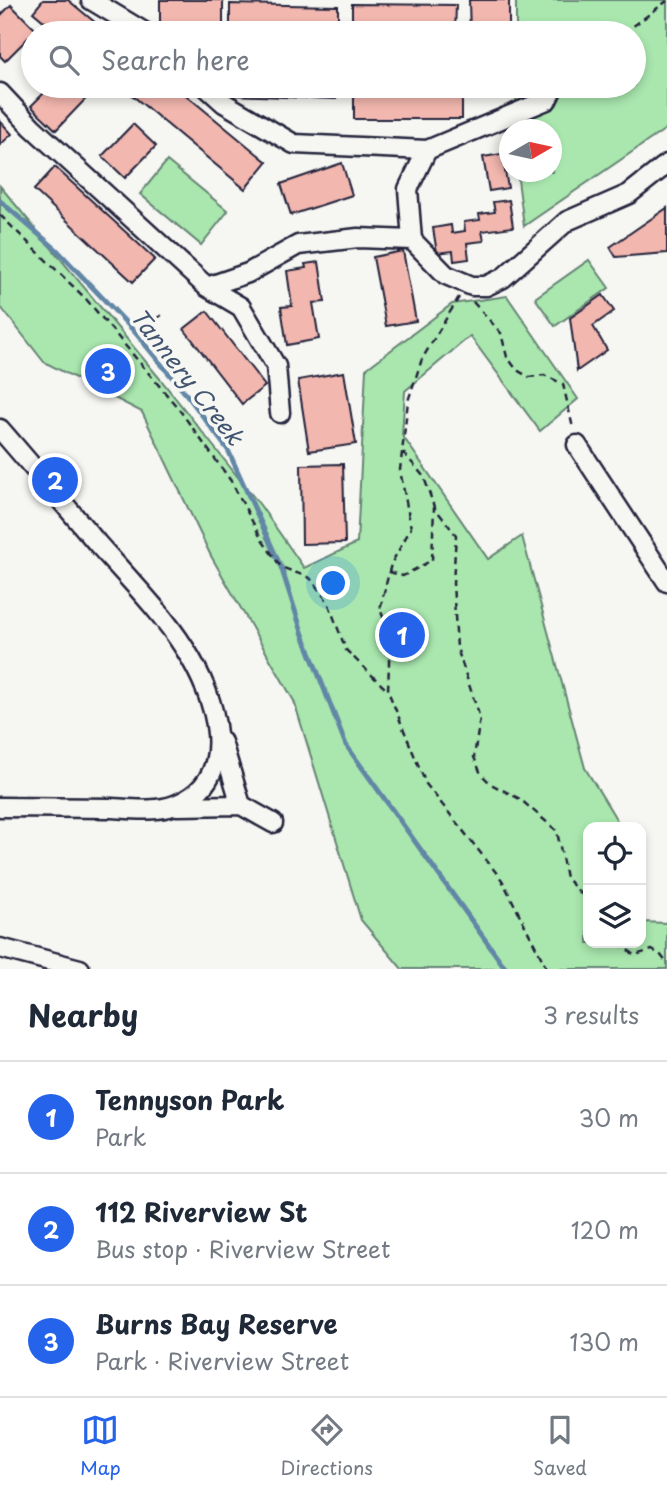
<!DOCTYPE html>
<meta charset="utf-8">
<style>
body{margin:0;font-family:"Playpen Sans",sans-serif;background:#f2f2f3;color:#1f2937}
.controls{position:absolute;right:21px;bottom:21px;display:grid;overflow:hidden;border-radius:14px;box-shadow:0 4px 10px #0003}
.controls button{width:63px;height:63px;display:grid;place-items:center;padding:0;border:0;border-bottom:2px solid #e0e1e3;background:#fff;color:#1f2937;font:35px sans-serif}
.compass{position:absolute;left:499px;top:119px;width:63px;height:63px;border-radius:50%;background:#fff;box-shadow:0 4px 10px #0003;rotate:81deg}
.you{position:absolute;left:334px;top:584px;width:24px;height:24px;margin:-18px;border:5px solid #fff;border-radius:50%;background:#1a73e8;box-shadow:0 0 0 10px #1a73e833}
.badge{display:grid;place-items:center;width:46px;height:46px;border-radius:50%;background:#2563eb;color:#fff;font-size:23px;font-weight:700}
.pin{position:absolute;translate:-50% -50%;border:4px solid #fff;box-shadow:0 2px 7px #0006}
.list{margin:0;padding:0;list-style:none}
h2{display:flex;justify-content:space-between;align-items:center;height:91px;margin:0;padding:0 28px;font-size:30px}
h2 small{font-size:23px;font-weight:400;color:#747a83}
.list li{display:grid;grid-template-columns:46px 1fr auto;gap:21px;align-items:center;box-sizing:border-box;height:112px;padding:0 28px;border-top:2px solid #e0e1e3}
.list b{display:block;font-size:26px;white-space:nowrap}
.list p{margin:0;font-size:23px;white-space:nowrap;color:#747a83}
.list em{font-size:23px;font-style:normal;color:#747a83}
.icon{flex:none;width:38px;height:38px;fill:none;stroke:currentColor;stroke-width:2;stroke-linecap:round;stroke-linejoin:round}
.map{position:relative;flex:none;width:667px;height:969px;overflow:hidden}
.search{position:absolute;background:#fff;box-shadow:0 4px 10px #0003;left:21px;right:21px;top:21px;height:77px;display:flex;align-items:center;gap:18px;box-sizing:border-box;padding:0 24px;border-radius:38px;color:#747a83;font-size:26px}
.sheet{height:427px;background:#fff}
nav{display:flex;justify-content:space-around;align-items:center;box-sizing:border-box;height:98px;border-top:2px solid #e0e1e3;background:#fff;font-size:19px;color:#747a83}
nav a{display:grid;justify-items:center;gap:4px}
nav .on{color:#2563eb}
.map>svg:first-child{display:block}
</style>
<div class="map">
<svg width="667" height="969" viewBox="0 0 667 969">
<rect width="100%" height="100%" fill="#f6f6f2"/>
<filter id="ink" filterUnits="userSpaceOnUse"><feTurbulence type="fractalNoise" baseFrequency=".0143" numOctaves="2"/><feDisplacementMap in="SourceGraphic" scale="14" xChannelSelector="R" yChannelSelector="G"/><feConvolveMatrix kernelMatrix="1 2 1 2 8 2 1 2 1" color-interpolation-filters="sRGB"/></filter>
<g filter="url(#ink)">
<!-- green -->
<path fill="#a9e7ae" stroke="#668474" stroke-width="2" d="M516 0H667V128L524 226 517 172H552V130H516V86H634V33H516Z
M167 161 228 211 201 245 140 194Z
M0 186 161 380 260 505 304 568 357 543 366 369 452 304 507 296 578 399 540 431 470 336 405 391 402 435 488 559 522 536 585 768 621 827H588V943H641V922L667 923V969H402L361 920 294 701 211 556 142 412 44 362 0 306Z
M589 260 609 288 555 326 535 298Z"/>
<g fill="none" stroke-linecap="round" stroke-linejoin="round">
<!-- stream -->
<path stroke="#6287a6" stroke-width="5" d="M0 201 57 250 133 330 190 399 228 450 281 567 302 632 346 745 506 969"/>
</g>
<!-- building -->
<path fill="#f2b7af" stroke="#22223b" stroke-width="2" d="M43 0H68L108 33H58L33 12Z
M160 0H223V32L160 31Z
M469 0H509V33H470Z
M230 4 338 6V33H230Z
M352 4 456 5 455 33H352Z
M11 5 36 30 5 61 0 56V16Z
M51 86H98L56 130 31 106Z
M121 86H175L267 162 245 189Z
M233 86H336V99L232 95Z
M354 86H462V119H354Z
M0 121 12 134 0 145Z
M133 124 156 146 125 178 102 156Z
M502 154 508 188 489 191 483 157Z
M342 163 352 195 291 215 281 184Z
M55 167 155 259 133 282 34 190Z
M509 200 513 227 482 231 484 241 467 243 469 259 454 261 453 251 437 253 433 228 451 225 452 233 465 231 464 222 480 220 479 214 495 212 493 202Z
M667 208V253L616 257 610 247Z
M403 251 416 321 386 326 373 257Z
M319 262 325 302 313 303 319 339 287 345 281 307 292 306 287 271 306 268 305 264Z
M603 295 614 311 593 326 607 350 577 371 570 318Z
M207 311 265 386 242 404 184 329Z
M344 372 356 444 309 451 298 380Z
M343 464 345 543 302 544 301 465Z"/>
<g fill="none" stroke-linecap="round" stroke-linejoin="round">
<defs>
<path id="street" d="M91 0 146 33
M205 86 224 103 294 144 427 150 547 100 554 86
M0 93 32 127 207 287 241 307 276 366 280 413
M412 240 408 189 427 150
M207 287 248 273 298 245 358 238 412 240 446 275 472 286H486L503 278 567 221 629 194 667 164
M0 429C33 467 65 505 97 543 127 577 161 611 185 649 215 696 244 778 175 805 157 812 131 809 112 808 75 808 37 807 0 807
M577 445 667 582
M241 805 273 823
M177 806 241 805 222 742
M0 948 80 969"/>
</defs>
<!-- street casing -->
<use href="#street" stroke="#22223b" stroke-width="23"/>
<!-- path -->
<path stroke="#22223b" stroke-width="2.5" stroke-dasharray="7 5" stroke-linecap="butt" d="M624 33 667 1
M0 215 86 299 178 408 231 481 262 540 281 567 310 578 328 602 346 650 388 691
M459 297 422 359 408 401 400 470 411 528 391 564 380 609 390 635 388 691 426 784 502 880 547 969
M473 302 501 333 507 357 517 370 529 377 544 375 563 384 573 428
M156 319 163 314
M403 452 424 477 434 507 456 535 453 583 457 648 480 718 474 757 481 774 491 784 520 799 557 831 566 878 583 896 588 907
M389 572 403 576 432 560 434 507
M618 943 635 955 652 950 660 954 667 963"/>
<!-- street -->
<use href="#street" stroke="#f6f6f2" stroke-width="18"/>
</g>
</g>
<g text-anchor="middle" dominant-baseline="central" stroke-width="7" stroke-linejoin="round" paint-order="stroke">
<!-- water labels -->
<g font-size="23" font-style="italic" fill="#425570" stroke="#f6f6f2">
<text transform="translate(188 376) rotate(52)">Tannery Creek</text>
</g>
</g>
</svg>
<div class="controls">
<button><svg class="icon" aria-label="locate" viewBox="0 0 24 24"><circle cx="12" cy="12" r="6"/><path d="M12 2v4M12 18v4M2 12h4M18 12h4"/></svg></button>
<button><svg class="icon" aria-label="layers" viewBox="0 0 24 24"><path d="M12 4l9 5-9 5-9-5zM3 14l9 5 9-5"/></svg></button>
</div>
<svg class="compass" viewBox="-18 -18 36 36"><path d="M0-13l5 13h-10z" fill="#e53935"/><path d="M0 13l5-13h-10z" fill="#747a83"/></svg>
<div class="you"></div>
<div class="pin badge" style="left:402px;top:635px">1</div>
<div class="pin badge" style="left:55px;top:480px">2</div>
<div class="pin badge" style="left:108px;top:371px">3</div>
<div class="search"><svg class="icon" aria-label="search" viewBox="0 0 24 24"><circle cx="10" cy="10" r="6"/><path d="M15 15l6 6"/></svg>Search here</div>
</div>
<section class="sheet">
<h2>Nearby<small>3 results</small></h2>
<ul class="list">
<li><span class="badge">1</span><div><b>Tennyson Park</b><p>Park</p></div><em>30 m</em></li>
<li><span class="badge">2</span><div><b>112 Riverview St</b><p>Bus stop · Riverview Street</p></div><em>120 m</em></li>
<li><span class="badge">3</span><div><b>Burns Bay Reserve</b><p>Park · Riverview Street</p></div><em>130 m</em></li>
</ul>
</section>
<nav>
<a class="on"><svg class="icon" aria-label="map" viewBox="0 0 24 24"><path d="M3 6l6-2 6 2 6-2v14l-6 2-6-2-6 2zM9 4v14M15 6v14"/></svg>Map</a>
<a><svg class="icon" aria-label="directions" viewBox="0 0 24 24"><path d="M12 3l9 9-9 9-9-9zM9 14v-3h6M13 9l2 2-2 2"/></svg>Directions</a>
<a><svg class="icon" aria-label="saved" viewBox="0 0 24 24"><path d="M7 4h10v16l-5-4-5 4z"/></svg>Saved</a>
</nav>
